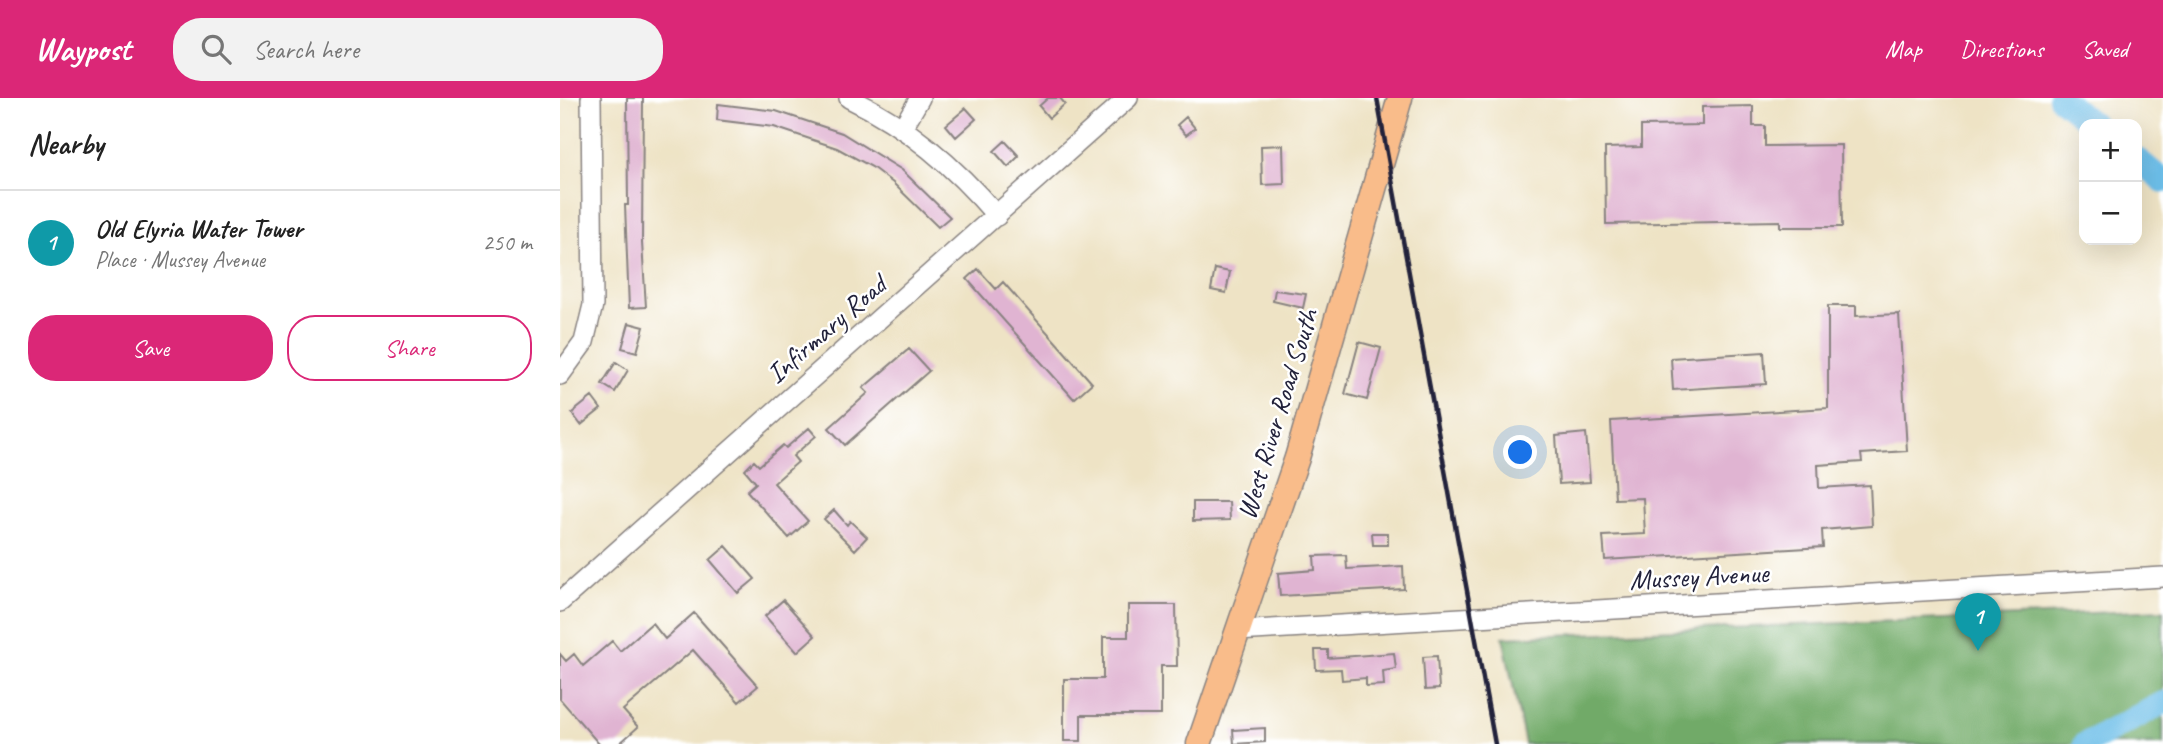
<!DOCTYPE html>
<meta charset="utf-8">
<style>
body{margin:0;font-family:Caveat,sans-serif;background:#f2f2f2;color:#222}
.controls{position:absolute;right:21px;top:21px;display:grid;overflow:hidden;border-radius:14px;box-shadow:0 7px 28px #0002}
.controls button{width:63px;height:63px;display:grid;place-items:center;padding:0;border:0;border-bottom:2px solid #e0e0e0;background:#fff;color:#222;font:35px sans-serif}
.you{position:absolute;left:961px;top:355px;width:24px;height:24px;margin:-18px;border:5px solid #fff;border-radius:50%;background:#1a73e8;box-shadow:0 0 0 10px #1a73e833}
.badge{display:grid;place-items:center;width:46px;height:46px;border-radius:50%;background:#db2777;color:#fff;font-size:23px;font-weight:700}
.pin{position:absolute;translate:-50% -58px;filter:drop-shadow(0 2px 4px #0008)}
.pin::after{content:'';position:absolute;top:37px;width:24px;height:21px;background:inherit;clip-path:polygon(0 0,100% 0,50% 100%)}
.list{margin:0;padding:0;list-style:none}
h2{display:flex;justify-content:space-between;align-items:center;height:91px;margin:0;padding:0 28px;font-size:30px}
h2 small{font-size:23px;font-weight:400;color:#767676}
.list li{display:grid;grid-template-columns:46px 1fr auto;gap:21px;align-items:center;box-sizing:border-box;height:105px;padding:0 28px;border-top:2px solid #e0e0e0}
.list b{display:block;font-size:26px;white-space:nowrap}
.list p{margin:0;font-size:23px;white-space:nowrap;color:#767676}
.list em{font-size:23px;font-style:normal;color:#767676}
.actions{display:flex;gap:14px;padding:21px 28px}
.actions a{flex:1;padding:16px 0;border:2px solid #db2777;border-radius:28px;text-align:center;font-size:24px;color:#db2777}
.actions .main{background:#db2777;color:#fff}
.icon{flex:none;width:38px;height:38px;fill:none;stroke:currentColor;stroke-width:2;stroke-linecap:round;stroke-linejoin:round}
.map{position:relative;flex:none;width:1603px;height:646px;overflow:hidden}
header{display:flex;align-items:center;gap:42px;box-sizing:border-box;height:98px;padding:0 35px;background:#db2777;color:#fff}
header strong{font-size:33px}
nav{display:flex;gap:38px;margin-inline-start:auto;font-size:24px}
.search{width:490px;height:63px;background:#f2f2f2;display:flex;align-items:center;gap:18px;box-sizing:border-box;padding:0 24px;border-radius:28px;color:#767676;font-size:26px}
main{display:flex}
aside{flex:1;background:#fff}
.map>svg:first-child{display:block}
</style>
<header>
<strong>Waypost</strong>
<div class="search"><svg class="icon" aria-label="search" viewBox="0 0 24 24"><circle cx="10" cy="10" r="6"/><path d="M15 15l6 6"/></svg>Search here</div>
<nav><a>Map</a><a>Directions</a><a>Saved</a></nav>
</header>
<main>
<aside>
<h2>Nearby<small></small></h2>
<ul class="list">
<li><span class="badge" style="background:#0f9aa8">1</span><div><b>Old Elyria Water Tower</b><p>Place · Mussey Avenue</p></div><em>250 m</em></li>
</ul>
<div class="actions"><a class="main">Save</a><a>Share</a></div>
</aside>
<div class="map">
<svg width="1603" height="646" viewBox="0 0 1603 646">
<rect width="100%" height="100%" fill="#fff"/>
<filter id="ink" filterUnits="userSpaceOnUse"><feTurbulence type="fractalNoise" baseFrequency=".0143" numOctaves="2"/><feDisplacementMap in="SourceGraphic" scale="14" xChannelSelector="R" yChannelSelector="G"/><feConvolveMatrix kernelMatrix="1 2 1 2 8 2 1 2 1" color-interpolation-filters="sRGB"/></filter>
<filter id="wash" filterUnits="userSpaceOnUse"><feTurbulence type="fractalNoise" baseFrequency=".00686" numOctaves="4" result="noise"/><feDisplacementMap in="SourceGraphic" scale="28" xChannelSelector="R" yChannelSelector="G"/><feGaussianBlur stdDeviation="1.57" result="paint"/><feColorMatrix in="noise" values="0 0 0 0 0 0 0 0 0 0 0 0 0 0 0 0 0 1.4 0 .05"/><feComposite in="paint" operator="in"/></filter>
<g filter="url(#wash)">
<rect width="100%" height="100%" fill="#eee3c5"/>
<!-- forest -->
<path fill="#71aa68" stroke="#4a6652" stroke-width="2" d="M1603 512V646H965L943 539Z"/>
<g fill="none" stroke-linecap="round" stroke-linejoin="round">
<!-- river -->
<path stroke="#6cbee8" stroke-width="24" d="M1500 0 1533 26
M1577 61 1603 83
M1525 646 1603 605"/>
</g>
<g id="blocks">
<!-- building -->
<path fill="#e0b4d2" d="M67 0H83L82 145 86 209 69 210 65 107H68Z
M488 0H500L505 6 489 20 479 8Z
M158 6 216 13 282 35 342 72 390 119 378 129 333 85 312 69 277 50 214 29 157 22Z
M1193 8V28H1205V48L1281 47 1282 129H1220V123L1046 126 1045 50 1081 49V28L1142 27V9Z
M406 10 416 21 396 39 386 27Z
M626 19 635 30 626 37 617 27Z
M445 43 459 58 448 69 434 53Z
M723 47 724 86 702 87 701 48Z
M418 171 436 191 443 184 532 285 514 301 407 181Z
M655 171 670 174 666 195 651 192Z
M715 192 746 196 743 210 713 203Z
M1268 208H1296V218L1339 216 1347 353 1301 356 1302 364 1258 367 1259 390 1310 387 1312 428 1262 432 1263 449 1045 462 1043 438 1085 436 1083 400 1055 401 1051 323 1268 310Z
M69 225 84 229 77 254 62 250Z
M799 244 821 250 807 302 785 296Z
M349 251 369 273 285 347 269 330 308 295 303 290Z
M1204 254 1206 286 1113 292 1111 260Z
M56 264 68 272 55 294 42 286Z
M32 299 41 311 21 327 12 315Z
M249 330 256 338 233 358 238 364 214 385 248 423 229 440 187 393 196 385 185 372 194 363 199 368 223 347 226 350Z
M1026 335 1030 384 999 386 996 338Z
M633 404H669L670 422 633 423Z
M274 412 287 427 290 423 307 439 295 452 264 421Z
M812 435H828V447H813Z
M166 448 195 481 178 495 150 462Z
M786 457 787 471 843 468 844 491 720 498 718 475 755 472 754 458Z
M223 502 255 538 237 554 205 518Z
M568 507H616L617 568H601V617H521V643H504V581H543V539H568Z
M134 515 198 588 179 604 133 552 63 612 78 629 59 646H39L0 601V556L6 563 14 556 23 568 52 543 60 553 92 525 105 541Z
M755 552H768V560L834 555 836 571 823 573 824 587 806 588V580L782 582 781 571 756 572Z
M877 558 879 591 865 592 863 559Z
M705 630V644L674 646 673 632Z"/>
</g>
</g>
<g filter="url(#ink)">
<use href="#blocks" fill-opacity="0" stroke="#888280" stroke-width="2"/>
<g fill="none" stroke-linecap="round" stroke-linejoin="round">
<defs>
<path id="minor" d="M289 0C349 29 394 68 437 118
M343 29 360 0
M0 277 24 244 33 207 31 0
M0 504 568 0
M677 533 1603 479"/>
<path id="major" d="M639 646 737 360 840 0"/>
</defs>
<!-- minor casing -->
<use href="#minor" stroke="#888280" stroke-width="22"/>
<!-- major casing -->
<use href="#major" stroke="#888280" stroke-width="27"/>
<!-- minor -->
<use href="#minor" stroke="#fff" stroke-width="19"/>
<!-- major -->
<use href="#major" stroke="#f9bc8a" stroke-width="24"/>
<!-- rail -->
<path stroke="#22223b" stroke-width="4.5" d="M817 0 935 646"/>
</g>
</g>
<g text-anchor="middle" dominant-baseline="central" stroke-width="5" stroke-linejoin="round" paint-order="stroke">
<!-- street labels -->
<g font-size="28" fill="#22223b" stroke="#fff">
<text transform="translate(266 231) rotate(-41)">Infirmary Road</text>
<text transform="translate(717 316) rotate(-73)">West River Road South</text>
<text transform="translate(1139 478) rotate(-3)">Mussey Avenue</text>
</g>
</g>
</svg>
<div class="controls">
<button>+</button>
<button>−</button>
</div>
<div class="you"></div>
<div class="pin badge" style="left:1418px;top:553px;background:#0f9aa8">1</div>
</div>
</main>
